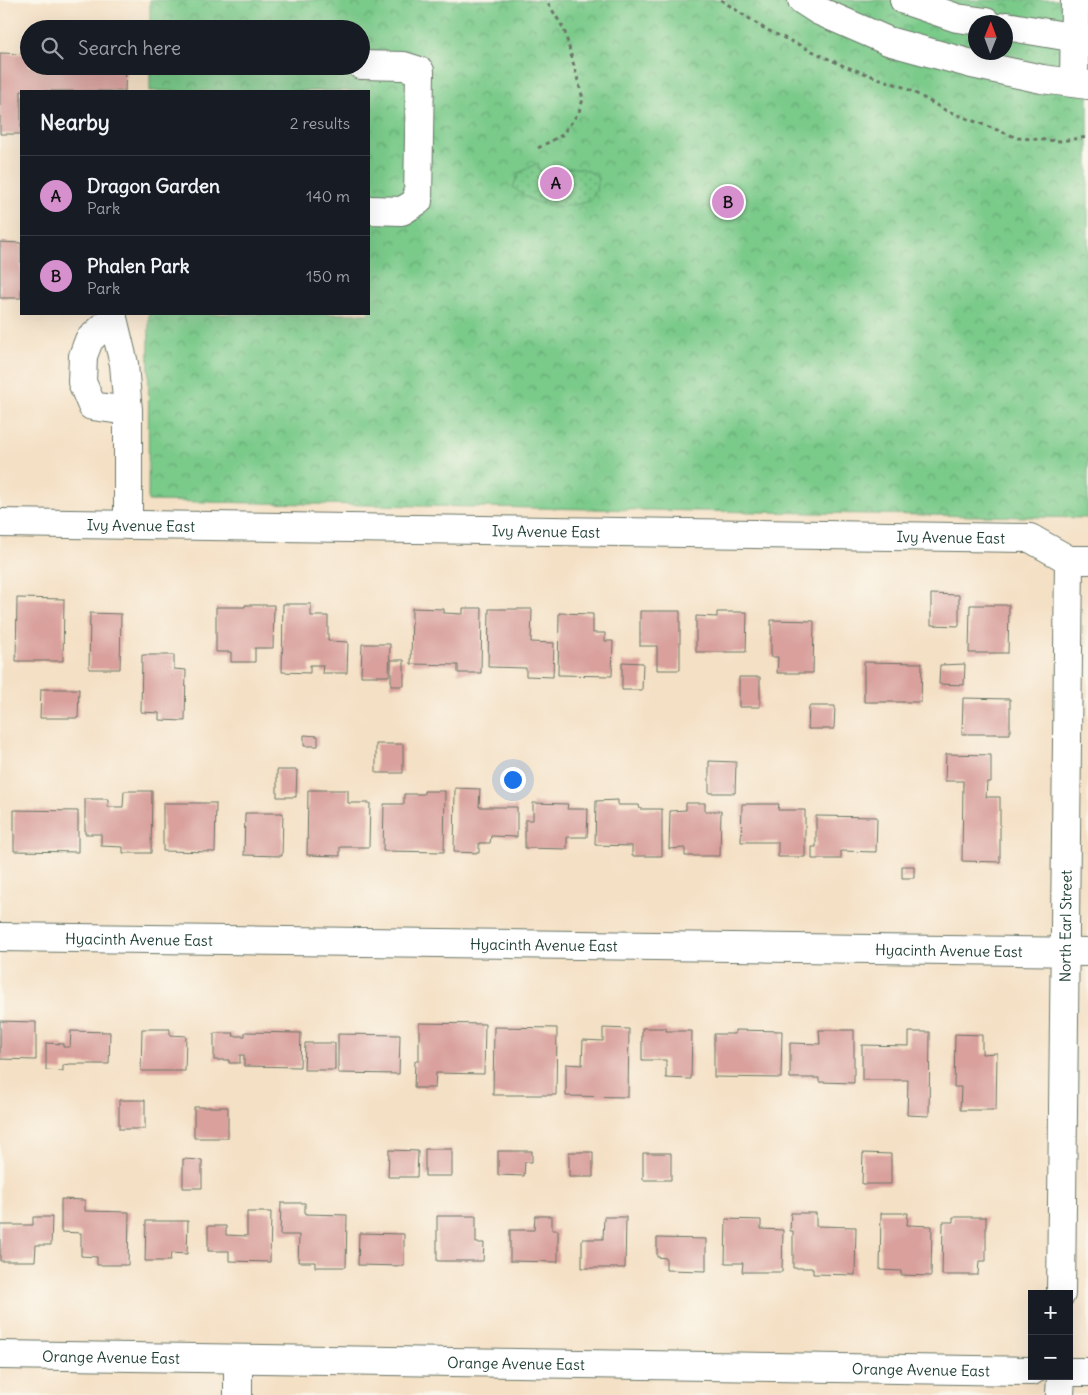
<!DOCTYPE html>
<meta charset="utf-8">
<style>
body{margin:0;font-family:Delius,sans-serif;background:#20242c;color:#f1f3f6}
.controls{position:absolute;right:15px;bottom:15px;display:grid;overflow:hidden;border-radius:0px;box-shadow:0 5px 20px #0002}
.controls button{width:45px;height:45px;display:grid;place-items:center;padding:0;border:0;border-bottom:1px solid #363941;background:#171b24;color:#f1f3f6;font:25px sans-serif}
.compass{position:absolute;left:968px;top:15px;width:45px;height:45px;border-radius:50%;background:#171b24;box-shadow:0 5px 20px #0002;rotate:1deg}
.you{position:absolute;left:512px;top:779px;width:18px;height:18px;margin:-12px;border:4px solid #fff;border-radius:50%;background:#1a73e8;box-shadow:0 0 0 8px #1a73e833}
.badge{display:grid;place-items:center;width:32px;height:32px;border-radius:50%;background:#d690ce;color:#111;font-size:16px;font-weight:700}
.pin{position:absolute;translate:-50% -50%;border:2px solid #fff;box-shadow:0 1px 5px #0006}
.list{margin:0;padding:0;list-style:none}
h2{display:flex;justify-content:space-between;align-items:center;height:65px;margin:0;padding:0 20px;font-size:21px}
h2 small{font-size:16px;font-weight:400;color:#9ea1a6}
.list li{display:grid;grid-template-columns:32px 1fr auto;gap:15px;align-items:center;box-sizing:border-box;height:80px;padding:0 20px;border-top:1px solid #363941}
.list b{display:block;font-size:19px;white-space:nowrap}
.list p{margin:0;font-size:16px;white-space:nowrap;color:#9ea1a6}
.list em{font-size:16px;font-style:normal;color:#9ea1a6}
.icon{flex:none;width:28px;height:28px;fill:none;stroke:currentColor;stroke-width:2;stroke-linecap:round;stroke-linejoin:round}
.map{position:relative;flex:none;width:1088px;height:1395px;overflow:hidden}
.search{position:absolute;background:#171b24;box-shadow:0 5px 20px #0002;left:20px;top:20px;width:350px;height:55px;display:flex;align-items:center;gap:12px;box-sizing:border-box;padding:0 18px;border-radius:28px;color:#9ea1a6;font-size:19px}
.panel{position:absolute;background:#171b24;box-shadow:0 5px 20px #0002;left:20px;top:90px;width:350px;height:225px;border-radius:0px}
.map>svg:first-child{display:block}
</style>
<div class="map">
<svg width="1088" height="1395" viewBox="0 0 1088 1395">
<defs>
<pattern id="park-crowns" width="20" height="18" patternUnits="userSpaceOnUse" patternTransform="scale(1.25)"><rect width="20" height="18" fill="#7aca8a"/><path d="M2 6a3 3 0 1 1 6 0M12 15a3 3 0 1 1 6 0" fill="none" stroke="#63a572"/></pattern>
<pattern id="garden-dots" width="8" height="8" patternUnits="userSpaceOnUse" patternTransform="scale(1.25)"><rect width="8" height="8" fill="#7aca8a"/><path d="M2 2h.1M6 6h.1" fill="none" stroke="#63a572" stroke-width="1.8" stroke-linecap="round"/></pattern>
</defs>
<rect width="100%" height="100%" fill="#fbf7ec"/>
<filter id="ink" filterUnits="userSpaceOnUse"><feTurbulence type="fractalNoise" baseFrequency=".02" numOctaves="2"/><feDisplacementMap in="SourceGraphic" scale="10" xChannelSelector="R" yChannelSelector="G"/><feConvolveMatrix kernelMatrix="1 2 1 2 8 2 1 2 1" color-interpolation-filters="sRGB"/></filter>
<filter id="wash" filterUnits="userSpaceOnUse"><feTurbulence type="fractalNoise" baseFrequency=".0096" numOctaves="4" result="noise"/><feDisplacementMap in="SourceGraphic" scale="20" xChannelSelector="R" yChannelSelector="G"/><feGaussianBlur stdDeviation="1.12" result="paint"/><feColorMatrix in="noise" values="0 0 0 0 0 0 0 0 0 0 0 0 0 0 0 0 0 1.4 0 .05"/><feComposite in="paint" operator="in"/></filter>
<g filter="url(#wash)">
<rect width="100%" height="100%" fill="#f4e0c5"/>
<!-- park -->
<path fill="url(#park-crowns)" stroke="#4c845f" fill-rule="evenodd" d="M150 0H1088V518L148 501 149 314H369V91H150V66H361V29H150ZM976 22H1006V52H976Z"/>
<!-- garden -->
<path fill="url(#garden-dots)" stroke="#4c845f" d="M538 163 540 172 555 175 561 169C575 167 587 167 598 178L596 191 590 201C561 210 536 208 513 187L519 173Z"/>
<g id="blocks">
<!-- building -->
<path fill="#d9a09c" d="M0 53 29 54V66H126L125 91H21V134H0Z
M0 242 21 243V298H0Z
M931 594 959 595V626L931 625Z
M17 598 64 599 63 661H16Z
M283 604H311V616H328V641L348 642 347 673H322L323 665H310V673L282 672Z
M245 605H274L273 648H255V662H231V652H216V607H245Z
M970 605H1009L1008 653H969Z
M412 608 444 609V613L463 614V608H482L481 673H458V665L411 664Z
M489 609H532L531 642 554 643 553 677 526 676V668L488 667Z
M640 611H680V670H657V646H640Z
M717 612H747L746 652H696V616L717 617Z
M90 613 121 614 120 669H89Z
M559 613 593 614V633H605V641H613L612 676 558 675Z
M771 620 814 621 813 673H777L778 657H771Z
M362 644H390L389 676H361Z
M142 655H174V669L186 670 185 721 159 720V713L141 712Z
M391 660H404V686H391Z
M622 662 643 663 642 690H622Z
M864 662 922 663 921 702H864Z
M965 664 964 685 939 684 940 665Z
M739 677H760V707H739Z
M41 689H79L78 718H40Z
M963 698 1010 699V734H962Z
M809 706H835L834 729H808Z
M304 735 318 736V746H304Z
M376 744H403V773H376Z
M946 754 991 755V782H987L986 797H1000V862L962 861 963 781H945Z
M709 761 736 762 735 793H709Z
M277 770H297L296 797H277Z
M455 788 480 789 479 807H517V837L491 836 490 843H479V853L454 852Z
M308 790H348V803H370L369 847H340V856L307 855Z
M124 791H152L151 853H123V847L101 846V834H85V799H108V807H123Z
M424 791H445L444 852 383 851 384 804H404V794H424Z
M618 800V805H639L640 809H662V856H632V846L595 845 596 801Z
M163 803H216L215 852 163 851Z
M533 803 568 804 567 809H588L587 837H567V849L525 848V820H533Z
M686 803H705V811H721L720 856H685V848L669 849 670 811 686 810Z
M742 804H779L778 810H805V857H778V842H741Z
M14 810 78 811V852L14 851Z
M245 813H283L282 856 244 855Z
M816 816 877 817 876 852 841 851V859H812V847H816Z
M902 866H914V878H902Z
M0 1021 36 1022V1060L0 1059Z
M419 1023 485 1024 484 1074 436 1073 435 1088H414L415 1061H419Z
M494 1027 557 1028 556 1095H493Z
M603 1028 629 1029 628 1097 566 1096V1064L582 1065 583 1040 603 1041Z
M642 1028H666V1031H692L691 1079 666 1078V1060H642Z
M142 1029H170V1035L186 1036 185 1071H141Z
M735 1030 782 1031 781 1078 714 1077V1034H735Z
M819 1030H854V1083L819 1082V1078H790V1043L820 1044Z
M71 1031 110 1032 109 1064H70L63 1065V1071L46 1070V1043L63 1044V1047H70Z
M245 1032 301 1033 300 1067 244 1066V1055H240V1063H229V1060H214V1033H234L233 1036H245Z
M909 1032H930L929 1116 907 1115 908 1080H862V1045L909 1046Z
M338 1034 400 1035 399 1074 338 1073Z
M955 1034 982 1035V1054L997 1053 996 1110H960L961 1087H954Z
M305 1043H335V1070H304Z
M119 1100H145V1129H119Z
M194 1107H228V1138H194Z
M425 1149H452V1176H425Z
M389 1150 418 1151 417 1177H388Z
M498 1151H532V1162H525L524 1176 498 1175Z
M569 1152H593V1177H569Z
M643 1153H671V1180H643Z
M863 1153 891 1154V1184H862Z
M183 1159 202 1160V1188H183Z
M61 1199 85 1200V1211L129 1212 128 1265H97V1257L81 1256V1233L61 1232Z
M281 1203H305V1214L347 1215 346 1267H315V1262H298L299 1235H280Z
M247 1212H271L270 1262 229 1261V1251H208V1226H226V1235L247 1236Z
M791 1213H816V1226L856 1227 855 1275 813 1274V1268H793V1231H790Z
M881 1213H908L907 1225 932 1226 931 1276 901 1275V1271L880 1270Z
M437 1216H476V1243H484L483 1261H437Z
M535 1216H552V1230H558V1262L510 1261V1230H534Z
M33 1217H52L51 1245H36L35 1261H0V1225H33Z
M604 1217H626L625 1268H582V1239H603Z
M953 1217H986V1261H979L978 1275H942L943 1222H953Z
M726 1219 761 1220V1229L783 1230 782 1272H742L743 1263H725Z
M146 1221H188L187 1254 171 1253 170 1261H145Z
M359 1233 404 1234V1266L358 1265Z
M657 1238 706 1239V1271L666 1270V1258L657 1257Z"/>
</g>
</g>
<g filter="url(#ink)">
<use href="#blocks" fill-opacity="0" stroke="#6a7667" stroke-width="1"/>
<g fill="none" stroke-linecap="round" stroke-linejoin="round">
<defs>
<g id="minor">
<path d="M802 0 819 11 888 41 972 64 1042 79 1088 85"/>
<path d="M904 0 957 18 986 22"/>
<path d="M1006 26 1088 40"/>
<path d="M361 65 404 66 420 71 418 201 402 211 369 210"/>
<path d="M1074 83 1075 0"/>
<path d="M112 314 124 364 128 411V525"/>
<path d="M113 318 89 340 83 356 82 382 92 406 128 411"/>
<path id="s1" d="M0 523 1030 538 1069 560H1088"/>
<path id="s2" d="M0 937 1088 952"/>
<path id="s3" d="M1061 1294 1069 560"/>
<path id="s4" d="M0 1355 1032 1371"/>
<path d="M1069 1372H1088"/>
<path d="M238 1395V1359"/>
<path d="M1060 1395 1061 1376"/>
</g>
</defs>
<!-- minor casing -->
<use href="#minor" stroke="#6a7667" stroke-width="30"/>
<!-- path -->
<path stroke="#6a7667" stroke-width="3" stroke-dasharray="4 4" stroke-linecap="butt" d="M721 0 765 29 844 66 906 88 945 110 1018 138 1060 141 1088 137
M538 148 562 135 579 112 583 99 564 29 546 0"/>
<!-- minor -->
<use href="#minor" stroke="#fff" stroke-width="28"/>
</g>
</g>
<g text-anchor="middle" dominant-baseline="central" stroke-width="4" stroke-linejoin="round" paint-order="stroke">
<!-- street labels -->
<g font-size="15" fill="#1f3d34" stroke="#fbf7ec">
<text stroke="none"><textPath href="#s1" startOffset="141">Ivy Avenue East</textPath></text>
<text stroke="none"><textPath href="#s1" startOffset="546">Ivy Avenue East</textPath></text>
<text stroke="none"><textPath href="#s1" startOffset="951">Ivy Avenue East</textPath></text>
<text stroke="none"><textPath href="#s3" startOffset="368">North Earl Street</textPath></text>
<text stroke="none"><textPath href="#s2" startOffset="139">Hyacinth Avenue East</textPath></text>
<text stroke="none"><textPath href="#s2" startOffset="544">Hyacinth Avenue East</textPath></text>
<text stroke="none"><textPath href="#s2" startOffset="949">Hyacinth Avenue East</textPath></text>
<text stroke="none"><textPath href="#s4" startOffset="111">Orange Avenue East</textPath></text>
<text stroke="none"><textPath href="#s4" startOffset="516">Orange Avenue East</textPath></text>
<text stroke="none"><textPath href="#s4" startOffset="921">Orange Avenue East</textPath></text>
</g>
</g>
</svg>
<div class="controls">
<button>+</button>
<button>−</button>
</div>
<svg class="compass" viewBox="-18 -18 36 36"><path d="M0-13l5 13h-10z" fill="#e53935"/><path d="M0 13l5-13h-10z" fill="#9ea1a6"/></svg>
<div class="you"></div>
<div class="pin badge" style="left:556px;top:183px">A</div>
<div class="pin badge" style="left:728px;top:202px">B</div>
<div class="search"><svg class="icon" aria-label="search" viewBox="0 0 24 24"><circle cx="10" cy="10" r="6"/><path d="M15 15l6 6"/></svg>Search here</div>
<section class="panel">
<h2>Nearby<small>2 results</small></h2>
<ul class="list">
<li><span class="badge">A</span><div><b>Dragon Garden</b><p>Park</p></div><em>140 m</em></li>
<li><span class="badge">B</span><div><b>Phalen Park</b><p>Park</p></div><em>150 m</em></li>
</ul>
</section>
</div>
